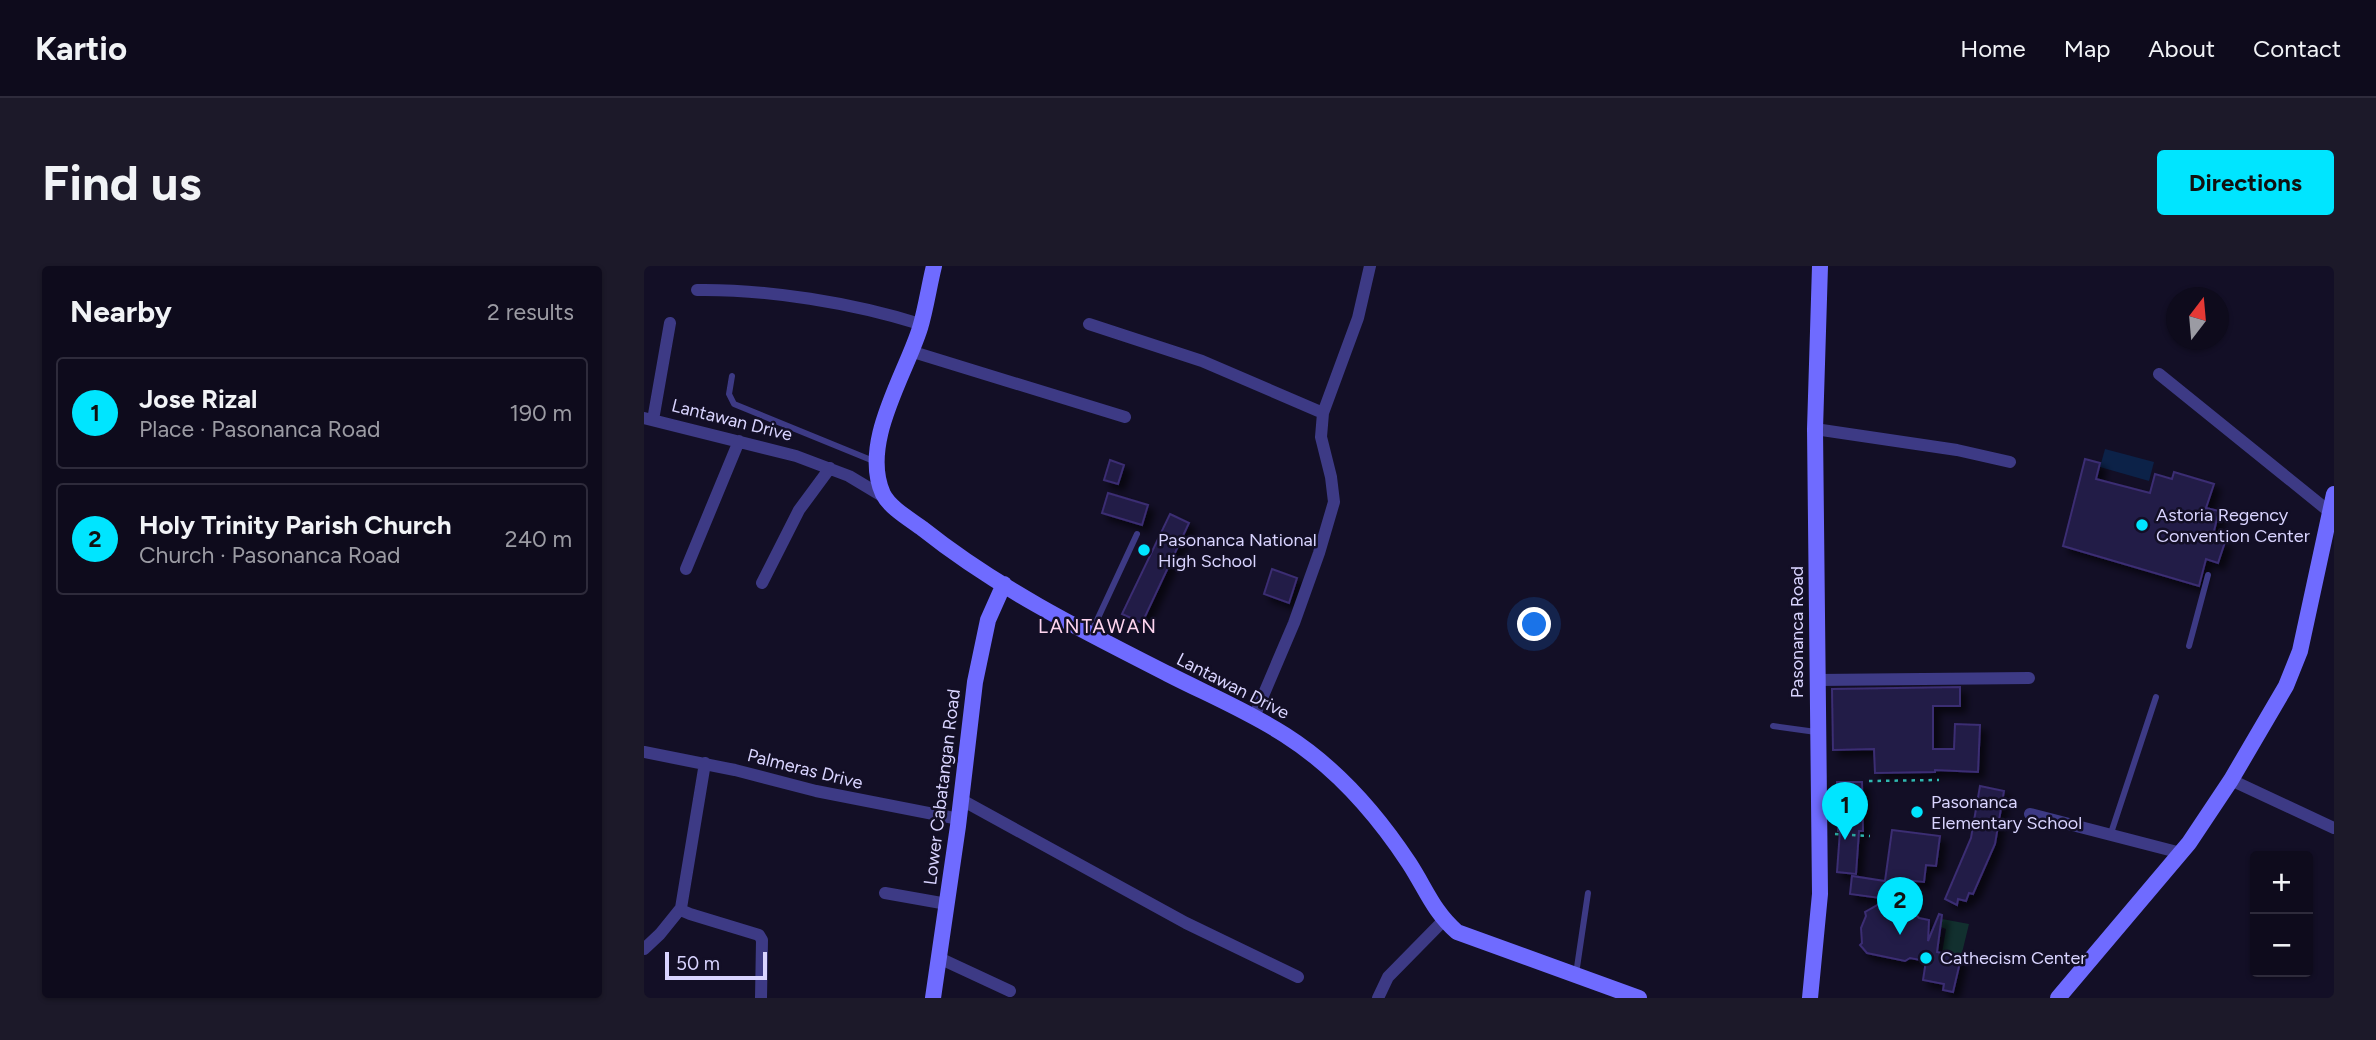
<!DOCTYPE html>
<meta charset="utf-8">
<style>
body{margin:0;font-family:Figtree,sans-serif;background:#1c1929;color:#f1f3f6}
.controls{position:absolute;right:21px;bottom:21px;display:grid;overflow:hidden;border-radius:7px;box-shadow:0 2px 5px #0004}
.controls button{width:63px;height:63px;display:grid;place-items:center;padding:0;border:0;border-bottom:2px solid #2e2b3b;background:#0e0b1c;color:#f1f3f6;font:35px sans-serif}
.compass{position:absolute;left:1522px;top:21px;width:63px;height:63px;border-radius:50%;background:#0e0b1c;box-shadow:0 2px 5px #0004;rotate:16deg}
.scale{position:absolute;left:21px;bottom:18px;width:102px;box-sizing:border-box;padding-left:7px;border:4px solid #d9d4ff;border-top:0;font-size:19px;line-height:24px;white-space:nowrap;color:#d9d4ff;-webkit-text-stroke:5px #130f26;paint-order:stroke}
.you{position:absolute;left:891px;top:359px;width:24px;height:24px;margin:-18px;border:5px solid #fff;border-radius:50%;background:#1a73e8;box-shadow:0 0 0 10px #1a73e833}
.badge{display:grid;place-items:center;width:46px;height:46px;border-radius:50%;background:#00e5ff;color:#111;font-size:23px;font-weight:700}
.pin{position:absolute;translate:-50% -58px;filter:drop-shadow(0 2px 4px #0008)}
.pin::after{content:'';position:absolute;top:37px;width:24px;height:21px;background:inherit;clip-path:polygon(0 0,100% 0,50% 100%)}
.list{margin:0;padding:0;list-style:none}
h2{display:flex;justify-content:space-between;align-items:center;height:91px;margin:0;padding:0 28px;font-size:30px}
h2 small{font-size:23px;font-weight:400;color:#9b9ba3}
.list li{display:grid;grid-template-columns:46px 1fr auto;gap:21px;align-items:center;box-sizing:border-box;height:112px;margin:0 14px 14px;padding:0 14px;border:2px solid #2e2b3b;border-radius:7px}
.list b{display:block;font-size:26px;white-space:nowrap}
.list p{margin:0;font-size:23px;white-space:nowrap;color:#9b9ba3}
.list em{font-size:23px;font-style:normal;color:#9b9ba3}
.map{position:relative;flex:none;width:1690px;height:732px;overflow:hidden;border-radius:7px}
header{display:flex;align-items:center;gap:42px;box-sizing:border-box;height:98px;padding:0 35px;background:#0e0b1c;border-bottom:2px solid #2e2b3b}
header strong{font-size:33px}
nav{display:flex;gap:38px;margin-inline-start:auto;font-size:24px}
.intro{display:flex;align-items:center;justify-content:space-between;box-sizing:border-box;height:168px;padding:0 42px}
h1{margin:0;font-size:49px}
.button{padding:18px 32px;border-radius:7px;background:#00e5ff;color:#111;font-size:24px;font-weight:700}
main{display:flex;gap:42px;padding:0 42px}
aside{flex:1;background:#0e0b1c;border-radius:7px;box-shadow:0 2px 5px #0004}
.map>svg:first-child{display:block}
</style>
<header>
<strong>Kartio</strong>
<nav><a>Home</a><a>Map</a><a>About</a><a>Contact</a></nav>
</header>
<div class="intro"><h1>Find us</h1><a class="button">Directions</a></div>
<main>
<aside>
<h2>Nearby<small>2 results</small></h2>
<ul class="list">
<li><span class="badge">1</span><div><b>Jose Rizal</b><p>Place · Pasonanca Road</p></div><em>190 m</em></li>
<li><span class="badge">2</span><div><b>Holy Trinity Parish Church</b><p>Church · Pasonanca Road</p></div><em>240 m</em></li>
</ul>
</aside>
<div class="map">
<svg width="1690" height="732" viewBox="0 0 1690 732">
<defs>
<filter id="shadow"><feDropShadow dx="6" dy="6" stdDeviation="3.5" flood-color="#0009"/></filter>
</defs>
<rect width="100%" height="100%" fill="#130f26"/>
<!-- green -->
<path fill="#12302f" d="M1298 653 1325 658 1317 691 1298 687 1302 663 1297 661Z"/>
<!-- water -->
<path fill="#0c2248" d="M1461 183 1510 196 1505 215 1456 201Z"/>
<!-- building -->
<path fill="#241b47" stroke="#3b2d73" stroke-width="2" filter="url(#shadow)" d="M1441 193 1456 197 1452 213 1506 227 1511 208 1528 213 1530 206 1570 218 1562 242 1575 245 1568 273 1581 276 1574 297 1562 293 1555 320 1419 280Z
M466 194 480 199 474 218 460 214Z
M464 227 504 239 498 259 458 247Z
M526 248 545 257 498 357 478 348Z
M628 303 653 312 645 337 620 328Z
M1316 421V440H1289V483H1310L1311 458 1336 459 1334 506 1291 504V506L1231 507 1230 483 1189 484 1188 423Z
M1193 516H1218L1219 565H1215L1212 608 1193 606 1196 565H1194Z
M1336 520 1360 525 1351 578 1329 628 1325 627 1322 635 1314 633 1313 639 1301 633 1327 572Z
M1248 564 1296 570 1292 600 1282 599 1280 616 1261 614 1257 646 1272 649 1275 652 1285 654 1284 675 1295 648 1298 649 1293 686 1317 692 1309 726 1299 724 1300 718 1279 714 1282 695 1266 692 1261 695 1223 687 1216 679 1218 677 1217 662 1222 650 1221 646 1244 633 1206 628 1208 610 1241 615Z"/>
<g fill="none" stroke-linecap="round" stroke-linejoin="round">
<!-- path -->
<path stroke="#2fb8b0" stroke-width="2.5" stroke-dasharray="3.5 5" stroke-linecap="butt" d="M1225 515 1295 514
M1191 568 1226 570"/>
<!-- lane -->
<path stroke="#3d3a85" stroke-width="6" d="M88 110 85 128 90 138 232 196
M447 367 493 268
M1545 380 1564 309
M1129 460 1172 466
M1467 567 1512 431
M932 708 944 627"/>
<!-- street -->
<path stroke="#3d3a85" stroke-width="12" d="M53 24C124 23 209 37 276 58
M445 58 558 95 679 147
M266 85 481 151
M1515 108 1687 247
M0 152 152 190 205 210 240 231
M9 154 26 57
M1171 163 1313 184 1366 196
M42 303 95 175
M118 317 155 244 186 202
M1173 414 1385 412
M610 451 650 357 675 287 690 236 687 211 677 171 679 147 714 52 726 0
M0 486 91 504 172 525 315 553
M61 497 37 642 39 645 46 648 115 669 118 674 117 732
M1587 514 1690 562
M316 533 542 657 654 711
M1386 548 1537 587
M241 627 303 638
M0 683 16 668 37 642
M295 692 366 725
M734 732 744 711 800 654"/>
<!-- secondary -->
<path stroke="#6f6bff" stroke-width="16" d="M290 0C285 20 282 42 276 62 261 110 216 177 239 228 246 242 267 254 279 263 353 322 439 365 524 408 563 428 604 445 641 469 693 502 732 547 765 597 782 623 789 645 813 666L995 732
M289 732 314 560 331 416 344 354 360 318
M1166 732 1176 628 1171 163 1176 0
M1414 732 1545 577 1587 514 1642 420 1656 385 1690 228"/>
</g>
<!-- markers -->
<g fill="#00e5ff" stroke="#130f26" stroke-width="2.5">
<circle cx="1498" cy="259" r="7"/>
<circle cx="500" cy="284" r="7"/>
<circle cx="1273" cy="546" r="7"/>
<circle cx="1282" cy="692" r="7"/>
</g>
<g text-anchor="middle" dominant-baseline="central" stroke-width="5" stroke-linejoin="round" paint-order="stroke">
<!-- street labels -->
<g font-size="18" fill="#d9d4ff" stroke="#130f26">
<text transform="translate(88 154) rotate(14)">Lantawan Drive</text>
<text transform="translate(1153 366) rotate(-90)">Pasonanca Road</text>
<text transform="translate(589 420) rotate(27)">Lantawan Drive</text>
<text transform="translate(161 503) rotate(14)">Palmeras Drive</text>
<text transform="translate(298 521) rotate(-83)">Lower Cabatangan Road</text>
</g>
<!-- poi labels -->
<g font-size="18" fill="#d9d4ff" stroke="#130f26" text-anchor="start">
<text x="1512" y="249">Astoria Regency<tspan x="1512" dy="21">Convention Center</tspan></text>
<text x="514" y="274">Pasonanca National<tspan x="514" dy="21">High School</tspan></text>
<text x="1287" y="536">Pasonanca<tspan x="1287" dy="21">Elementary School</tspan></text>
<text x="1296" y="692">Cathecism Center</text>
</g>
<!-- neighbourhood labels -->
<g font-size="19" letter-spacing="2" fill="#ffd6f0" stroke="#130f26">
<text x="454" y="360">LANTAWAN</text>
</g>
</g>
</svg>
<div class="controls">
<button>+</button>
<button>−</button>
</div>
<svg class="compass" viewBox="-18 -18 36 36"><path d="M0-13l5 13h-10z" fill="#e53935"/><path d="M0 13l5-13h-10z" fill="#9b9ba3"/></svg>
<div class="scale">50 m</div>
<div class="you"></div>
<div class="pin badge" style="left:1201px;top:574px">1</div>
<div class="pin badge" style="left:1256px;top:669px">2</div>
</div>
</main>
